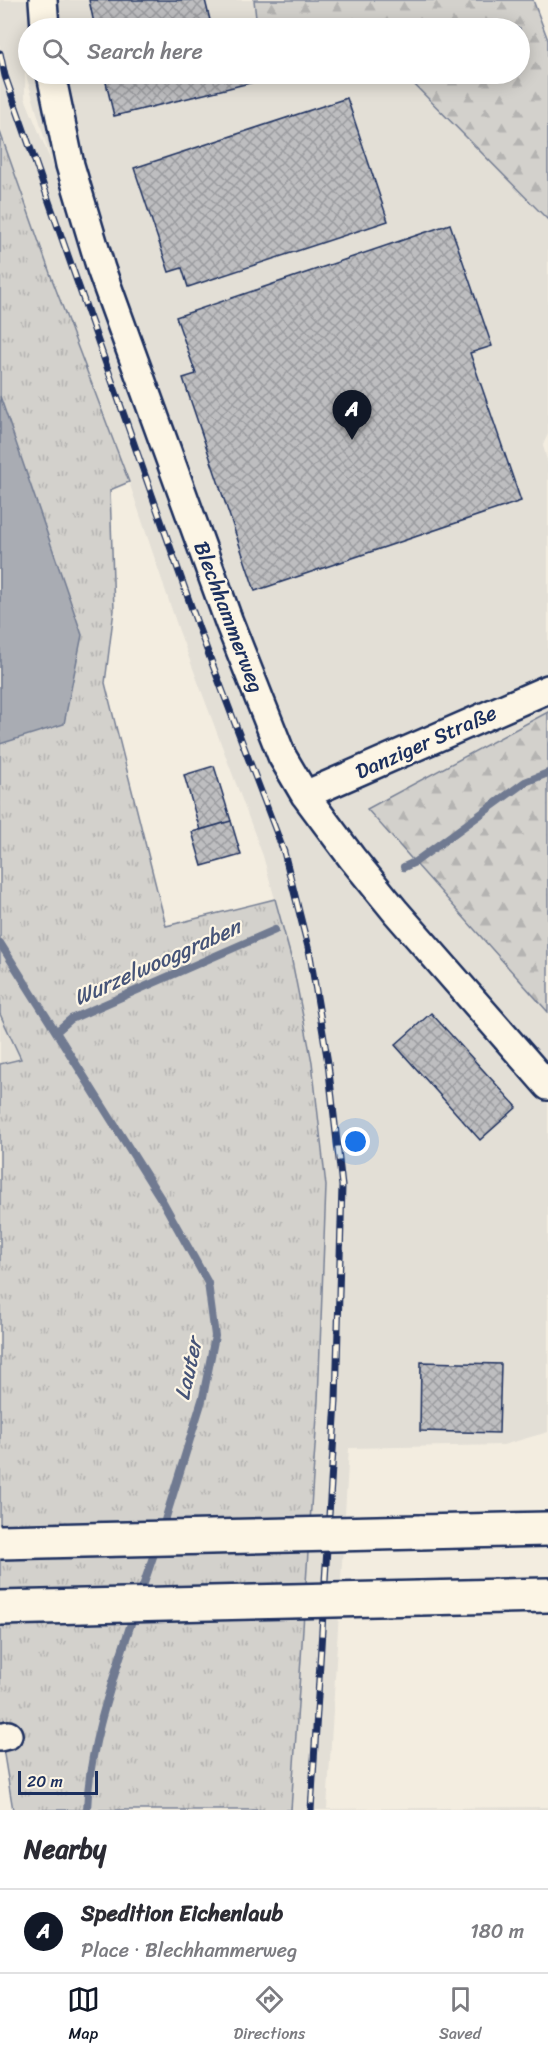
<!DOCTYPE html>
<meta charset="utf-8">
<style>
body{margin:0;font-family:Sriracha,sans-serif;background:#f2f2f3;color:#2b2b33}
.scale{position:absolute;left:18px;bottom:15px;width:80px;box-sizing:border-box;padding-left:6px;border:3px solid #1b2f5e;border-top:0;font-size:16px;line-height:21px;white-space:nowrap;color:#1b2f5e;-webkit-text-stroke:4px #fcf5e5;paint-order:stroke}
.you{position:absolute;left:356px;top:1142px;width:21px;height:21px;margin:-15px;border:4px solid #fff;border-radius:50%;background:#1a73e8;box-shadow:0 0 0 9px #1a73e833}
.badge{display:grid;place-items:center;width:39px;height:39px;border-radius:50%;background:#111827;color:#fff;font-size:20px;font-weight:700}
.pin{position:absolute;translate:-50% -50px;filter:drop-shadow(0 2px 3px #0008)}
.pin::after{content:'';position:absolute;top:32px;width:21px;height:18px;background:inherit;clip-path:polygon(0 0,100% 0,50% 100%)}
.list{margin:0;padding:0;list-style:none}
h2{display:flex;justify-content:space-between;align-items:center;height:78px;margin:0;padding:0 24px;font-size:26px}
h2 small{font-size:20px;font-weight:400;color:#7c7c81}
.list li{display:grid;grid-template-columns:39px 1fr auto;gap:18px;align-items:center;box-sizing:border-box;height:84px;padding:0 24px;border-top:2px solid #e1e1e2}
.list b{display:block;font-size:22px;white-space:nowrap}
.list p{margin:0;font-size:20px;white-space:nowrap;color:#7c7c81}
.list em{font-size:20px;font-style:normal;color:#7c7c81}
.icon{flex:none;width:33px;height:33px;fill:none;stroke:currentColor;stroke-width:2;stroke-linecap:round;stroke-linejoin:round}
.map{position:relative;flex:none;width:548px;height:1810px;overflow:hidden}
.search{position:absolute;background:#fff;box-shadow:0 3px 15px #0003;left:18px;right:18px;top:18px;height:66px;display:flex;align-items:center;gap:15px;box-sizing:border-box;padding:0 21px;border-radius:33px;color:#7c7c81;font-size:22px}
.sheet{height:162px;background:#fff}
nav{display:flex;justify-content:space-around;align-items:center;box-sizing:border-box;height:84px;border-top:2px solid #e1e1e2;background:#fff;font-size:16px;color:#7c7c81}
nav a{display:grid;justify-items:center;gap:3px}
nav .on{color:#111827}
.map>svg:first-child{display:block}
</style>
<div class="map">
<svg width="548" height="1810" viewBox="0 0 548 1810">
<defs>
<pattern id="grass-tufts" width="24" height="20" patternUnits="userSpaceOnUse" patternTransform="scale(1.5)"><rect width="24" height="20" fill="#d3d1cc"/><path d="M3 7l-1-3M5 7V3M7 7l1-3M15 17l-1-3M17 17v-4M19 17l1-3" fill="none" stroke="#b5b4b2"/></pattern>
<pattern id="forest-firs" width="22" height="20" patternUnits="userSpaceOnUse" patternTransform="scale(1.5)"><rect width="22" height="20" fill="#d3d1cc"/><path d="M5 1l3.5 6h-7zM16 11l3.5 6h-7z" fill="#b5b4b2"/></pattern>
<pattern id="building-cross-hatch" width="8" height="8" patternUnits="userSpaceOnUse" patternTransform="scale(1.5)"><rect width="8" height="8" fill="#bebec0"/><path d="M0 0l8 8M0 8l8-8" fill="none" stroke="#9a9b9f"/></pattern>
</defs>
<rect width="100%" height="100%" fill="#f3ede0"/>
<filter id="ink" filterUnits="userSpaceOnUse"><feTurbulence type="fractalNoise" baseFrequency=".0167" numOctaves="2"/><feDisplacementMap in="SourceGraphic" scale="12" xChannelSelector="R" yChannelSelector="G"/><feConvolveMatrix kernelMatrix="1 2 1 2 8 2 1 2 1" color-interpolation-filters="sRGB"/></filter>
<g filter="url(#ink)">
<!-- built -->
<path fill="#e3dfd6" fill-rule="evenodd" d="M0 0H254L257 27 265 28H28V74H404L548 220V434L543 445 548 464V712L368 809 548 1012V1432L503 1445 349 1448 327 1809 548 1807V1810H291L318 1401 326 1186 312 1062 292 961 263 856 179 631 129 482 52 279 0 132ZM25 71 52 164 25 98Z
M0 1014 22 1059 0 1064Z"/>
<!-- grass -->
<path fill="url(#grass-tufts)" stroke="#778095" stroke-width="1.5" d="M0 132 52 279 129 482 110 490 114 610 105 683 166 926 275 899 292 961 312 1062 326 1186 318 1401 291 1810H13L0 1730V1064L21 1059 0 1014Z"/>
<!-- forest -->
<path fill="url(#forest-firs)" stroke="#778095" stroke-width="1.5" d="M254 0H533L548 40V220L404 74H520V28H265L257 27Z
M548 712V1012L367 809Z"/>
<!-- water -->
<path fill="#a9acb3" stroke="#707a91" stroke-width="1.5" d="M0 396 82 635 64 724 0 744Z"/>
<g fill="none" stroke-linecap="round" stroke-linejoin="round">
<!-- stream -->
<path stroke="#707a91" stroke-width="8" d="M404 867 415 862 525 782 548 773
M0 943 163 1202 208 1283 215 1336 203 1397 162 1530
M56 1032 71 1019 275 930
M139 1598 157 1545
M87 1810C89 1742 115 1674 135 1611"/>
</g>
<!-- building -->
<path fill="url(#building-cross-hatch)" stroke="#1b2f5e" stroke-width="1.5" d="M89 0H205L212 28H95Z
M104 74H268L270 78 114 116Z
M347 98 388 221 188 287 182 268 169 272 134 168Z
M450 224 492 346 470 353 521 501 255 591 183 378 196 374 176 317Z
M214 766 231 821 200 830 184 775Z
M231 821 241 855 202 866 192 832Z
M431 1013 517 1107 480 1140 395 1045Z
M421 1362 501 1364 499 1433 420 1431Z"/>
<g fill="none" stroke-linecap="round" stroke-linejoin="round">
<defs>
<path id="street" d="M43 0 45 28
M51 74 70 165 101 269 229 622 282 756 305 795 352 858 396 912 548 1086
M305 795 548 689
M0 1737 8 1735"/>
<path id="highway" d="M420 1532 548 1529
M420 1598 548 1595"/>
</defs>
<!-- street casing -->
<use href="#street" stroke="#1b2f5e" stroke-width="32"/>
<!-- highway casing -->
<use href="#highway" stroke="#1b2f5e" stroke-width="38"/>
<!-- street -->
<use href="#street" stroke="#fcf5e5" stroke-width="27"/>
<!-- highway -->
<use href="#highway" stroke="#fcf5e5" stroke-width="33"/>
<defs>
<path id="rail" d="M0 53 5 76 199 629 284 852 310 955 328 1063 342 1186 336 1401 311 1810"/>
</defs>
<!-- rail casing -->
<use href="#rail" stroke="#1b2f5e" stroke-width="7"/>
<!-- rail -->
<use href="#rail" stroke="#fcf5e5" stroke-width="4.5" stroke-dasharray="14" stroke-linecap="butt"/>
<defs>
<path id="highway-bridge" d="M0 1542 420 1532
M0 1608 420 1598"/>
</defs>
<!-- highway-bridge casing -->
<use href="#highway-bridge" stroke="#1b2f5e" stroke-width="38" stroke-linecap="butt"/>
<!-- highway-bridge -->
<use href="#highway-bridge" stroke="#fcf5e5" stroke-width="33"/>
</g>
</g>
<g text-anchor="middle" dominant-baseline="central" stroke-width="4.5" stroke-linejoin="round" paint-order="stroke">
<!-- street labels -->
<g font-size="21" fill="#1b2f5e" stroke="#fcf5e5">
<text transform="translate(229 617) rotate(69)">Blechhammerweg</text>
<text transform="translate(426 742) rotate(-24)">Danziger Straße</text>
</g>
<!-- water labels -->
<g font-size="22" font-style="italic" fill="#465478" stroke="#fcf5e5">
<text transform="translate(157 962) rotate(-24)">Wurzelwooggraben</text>
<text transform="translate(188 1369) rotate(-78)">Lauter</text>
</g>
</g>
</svg>
<div class="scale">20 m</div>
<div class="you"></div>
<div class="pin badge" style="left:352px;top:440px">A</div>
<div class="search"><svg class="icon" aria-label="search" viewBox="0 0 24 24"><circle cx="10" cy="10" r="6"/><path d="M15 15l6 6"/></svg>Search here</div>
</div>
<section class="sheet">
<h2>Nearby<small></small></h2>
<ul class="list">
<li><span class="badge">A</span><div><b>Spedition Eichenlaub</b><p>Place · Blechhammerweg</p></div><em>180 m</em></li>
</ul>
</section>
<nav>
<a class="on"><svg class="icon" aria-label="map" viewBox="0 0 24 24"><path d="M3 6l6-2 6 2 6-2v14l-6 2-6-2-6 2zM9 4v14M15 6v14"/></svg>Map</a>
<a><svg class="icon" aria-label="directions" viewBox="0 0 24 24"><path d="M12 3l9 9-9 9-9-9zM9 14v-3h6M13 9l2 2-2 2"/></svg>Directions</a>
<a><svg class="icon" aria-label="saved" viewBox="0 0 24 24"><path d="M7 4h10v16l-5-4-5 4z"/></svg>Saved</a>
</nav>
